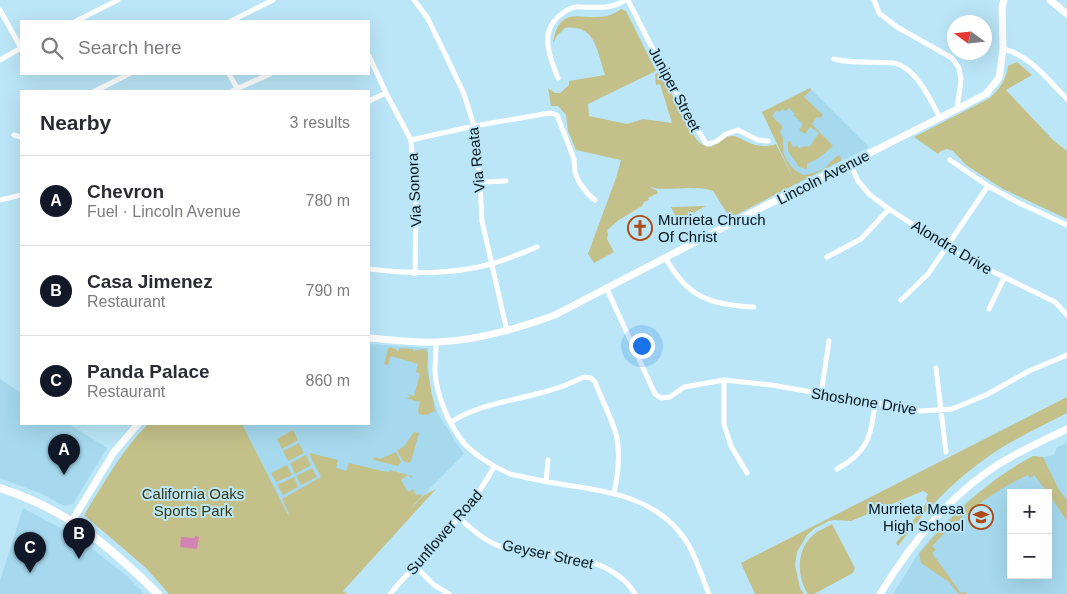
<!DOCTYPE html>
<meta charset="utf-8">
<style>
body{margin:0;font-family:Arial,sans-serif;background:#f7f7f7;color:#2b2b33}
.controls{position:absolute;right:15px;bottom:15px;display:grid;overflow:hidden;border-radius:0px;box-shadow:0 5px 20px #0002}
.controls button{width:45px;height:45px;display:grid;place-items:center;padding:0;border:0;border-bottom:1px solid #e1e1e2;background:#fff;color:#2b2b33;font:25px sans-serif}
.compass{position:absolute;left:947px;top:15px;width:45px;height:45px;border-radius:50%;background:#fff;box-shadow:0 5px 20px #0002;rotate:285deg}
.you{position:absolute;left:641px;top:345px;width:18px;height:18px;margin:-12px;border:4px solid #fff;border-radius:50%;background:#1a73e8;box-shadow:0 0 0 8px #1a73e833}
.badge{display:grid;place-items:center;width:32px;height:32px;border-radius:50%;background:#111827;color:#fff;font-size:16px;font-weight:700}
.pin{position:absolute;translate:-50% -41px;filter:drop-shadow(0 1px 2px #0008)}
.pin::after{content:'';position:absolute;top:26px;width:18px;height:15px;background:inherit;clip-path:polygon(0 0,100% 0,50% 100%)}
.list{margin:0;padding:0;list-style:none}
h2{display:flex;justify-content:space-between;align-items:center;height:65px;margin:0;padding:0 20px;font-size:21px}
h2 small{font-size:16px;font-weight:400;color:#7c7c81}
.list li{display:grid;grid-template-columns:32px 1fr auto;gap:15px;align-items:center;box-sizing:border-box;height:90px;padding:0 20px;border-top:1px solid #e1e1e2}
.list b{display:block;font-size:19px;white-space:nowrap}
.list p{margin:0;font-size:16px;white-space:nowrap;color:#7c7c81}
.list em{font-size:16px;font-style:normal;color:#7c7c81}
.icon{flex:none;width:28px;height:28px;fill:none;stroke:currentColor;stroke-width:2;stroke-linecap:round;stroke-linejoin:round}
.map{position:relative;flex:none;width:1067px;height:594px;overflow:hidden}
.search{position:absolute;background:#fff;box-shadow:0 5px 20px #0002;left:20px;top:20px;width:350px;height:55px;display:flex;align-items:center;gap:12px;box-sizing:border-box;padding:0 18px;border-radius:0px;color:#7c7c81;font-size:19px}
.panel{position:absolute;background:#fff;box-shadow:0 5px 20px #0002;left:20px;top:90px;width:350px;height:335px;border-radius:0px}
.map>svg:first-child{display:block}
</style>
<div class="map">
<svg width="1067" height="594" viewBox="0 0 1067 594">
<rect width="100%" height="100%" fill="#bbe6f8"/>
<!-- built -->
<path fill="#a6d9ee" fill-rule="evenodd" d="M810 88 869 147 797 184 762 112Z
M369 344 428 348 429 380 431 393 438 414 464 454 395 524 313 566 242 424H369Z
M0 379 21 393V424H69L107 448 73 504 64 506 42 494 0 478Z
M1067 443V594H893L919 552 937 531 966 502 1010 470 1034 456 1041 458 1054 455 1057 447ZM1011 493H1048V575H1011Z
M23 508 77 537 127 576 144 594H0V581Z"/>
<!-- green -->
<path fill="#c4c08a" d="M621 9 626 11 656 71 588 104 589 116 627 124 643 119 672 123 660 84 656 85 655 74 660 72 696 139C715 159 717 134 734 136 738 137 742 139 745 141 755 146 766 148 776 144L795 182 762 112 810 88 811 90 804 97 823 115 820 118 817 117 812 124 833 146 819 158 807 164V169L799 167 788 151V141H790L793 147 797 146 799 148 806 146 809 147 819 133 810 127 805 134 799 130 803 124 793 115 795 114 789 108 785 111 783 109 779 112 777 110 772 116 783 127 780 132C784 138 783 140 783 147 783 159 793 171 804 175 811 174 821 171 827 166 831 161 834 158 839 155L842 160 730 218 713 191C693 184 670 192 649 187L656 190 658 193 648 198 649 200 644 202 642 206 619 220 607 230 608 234 607 239 614 252 594 263 588 254 616 178 621 160 576 150 568 131 566 115 558 106H551L548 88 555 93H560L569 85V81L605 75C597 52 596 24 565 28L557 36 553 43C559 3 583 21 606 16 612 15 617 12 621 9Z
M1017 62 1032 75 1006 90 1053 140 1067 151V219L1003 189 966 165 953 151 947 149 941 151 938 154 914 137 990 98C1000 88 1006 80 1008 66Z
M706 206 678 221 671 207Z
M391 347 399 351V348L413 349V351L424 349 428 353 427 367 435 411 427 415 425 414 423 415 419 414 418 411 420 402 405 398H409L410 396 406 394 414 396 420 374 416 372 418 364 391 356 388 365 384 364 388 349Z
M1067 397V413C1042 426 1016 438 992 454 955 479 925 510 898 546L896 543 927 502 926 498 928 494 923 491 851 521 834 520 829 521 815 528 807 535 797 552 795 565 800 588 804 594H755L741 563Z
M148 424H242L288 515 289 514 282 499 321 477 310 456V453L338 460 336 468 346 471 349 463 382 471 389 472 390 470 412 476 411 478 408 475 401 480 408 492 413 489 416 495 420 494 422 496 407 512 424 495 436 489 343 591 347 594H169L146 568 84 515C104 483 122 450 148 424Z
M293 430 298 440 282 449 277 439Z
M414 432 419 433 411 461 409 463 403 461 397 451 405 445Z
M299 443 304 453 288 461 283 451Z
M396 452 401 462 398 466 373 460 374 457 380 459Z
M306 455 311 465 295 474 290 463Z
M1033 456 1043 457 1059 490 1067 500V521L1048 493 1034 475 1030 478 1028 475C992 491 959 517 932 546L936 550 932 553 961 593 966 592 967 594H959L949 582 921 563 919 554C951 515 988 480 1033 456Z
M287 465 292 475 276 482 271 473Z
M312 468 317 477 301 485 296 476Z
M294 477 298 487 283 495 277 485Z
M832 524 855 568 853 573 814 594H808C797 577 796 551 812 536 817 531 826 528 832 524Z"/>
<!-- water -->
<path fill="#d384b2" d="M195 536 199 537 197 549 180 547 181 537 195 538Z"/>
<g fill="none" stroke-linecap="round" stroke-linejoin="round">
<!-- street -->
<path stroke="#fff" stroke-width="5" d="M414 0 427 17 448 60 464 94 474 126 480 182 482 221 507 331
M628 0 663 69 705 142 708 144 717 141 726 134 738 130 758 140 768 141
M874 0 879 13 897 27 952 58 959 68 961 80 957 109
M0 10 21 48
M76 21 118 0
M231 21 273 0
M1003 49C1030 55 1048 80 1067 99
M369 56 386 93 411 140 416 204 415 274
M834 59C853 64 873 61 893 63 915 66 931 100 940 118
M0 60 21 48
M229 74 237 88
M558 78C549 55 538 30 563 13 568 9 575 6 581 7 600 7 608 10 626 0
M95 91 129 74
M232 91 270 74
M369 101 386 93
M14 135 21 137
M411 140 474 126 544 114 551 113 557 115 574 159 575 172 579 182 588 194 595 200
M950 160 988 186 1019 203 1067 225
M850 163 858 181 870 195 889 209 963 257 1055 302 1067 315
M480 182 506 181
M0 200 21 195
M665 257C687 297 709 305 754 307
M827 257 861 239 889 209
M369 269C410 274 450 275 491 264 506 260 522 253 537 247
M606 287 655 394 661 398 670 397 684 387 724 380 772 385 920 411 952 409 986 395 1029 371 1067 355
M901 300 928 274 988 186
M989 309 1004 278
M436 342C436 352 435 363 435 373 437 395 447 420 460 438 470 453 494 467 510 474 528 478 547 482 566 485 611 492 656 498 684 538 696 554 701 576 709 594
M936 368 946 452
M724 380V424L731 446 747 473
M821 394 829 341
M451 422C479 404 512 401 544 392 558 389 571 383 584 377L591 378 595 382C601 398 614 423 617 438 620 456 618 475 614 493
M837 469C868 452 870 438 875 405
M546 482 548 460
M458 517C472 529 485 542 502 547 512 549 523 549 533 550 567 555 616 561 635 594
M414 565 434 585 449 594
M390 594C425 552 468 515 494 467"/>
<!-- secondary -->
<path stroke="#fff" stroke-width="7" d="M1050 0 1067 14
M369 338C392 340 415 343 438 342 478 340 517 329 555 315L757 210 963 106 986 94 999 78 1003 49 1002 7 1004 0
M72 521 114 452 138 424
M880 594C911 544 948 496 999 464 1020 451 1044 440 1067 429"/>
<!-- primary -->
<path stroke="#fff" stroke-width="8" d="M0 488C68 510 108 545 158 594"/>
</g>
<!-- icons -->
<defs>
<symbol id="church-ring" viewBox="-11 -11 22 22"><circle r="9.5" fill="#bbe6f8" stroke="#af4c15" stroke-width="1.5"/><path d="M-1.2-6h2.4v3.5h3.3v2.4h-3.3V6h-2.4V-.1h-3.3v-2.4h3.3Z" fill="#af4c15"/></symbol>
<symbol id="school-ring" viewBox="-11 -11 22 22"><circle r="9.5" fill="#bbe6f8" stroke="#af4c15" stroke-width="1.5"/><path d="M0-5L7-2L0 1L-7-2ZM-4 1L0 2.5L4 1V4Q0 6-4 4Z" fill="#af4c15"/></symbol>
</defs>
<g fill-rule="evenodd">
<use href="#church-ring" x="626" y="214" width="28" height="28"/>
<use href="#school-ring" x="967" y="503" width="28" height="28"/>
</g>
<g text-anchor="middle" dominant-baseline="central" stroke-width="4" stroke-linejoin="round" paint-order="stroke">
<!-- street labels -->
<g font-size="15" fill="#04141a" stroke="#bbe6f8">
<text transform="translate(675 89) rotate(62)">Juniper Street</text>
<text transform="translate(476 160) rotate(-96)">Via Reata</text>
<text transform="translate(823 177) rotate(-27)">Lincoln Avenue</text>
<text transform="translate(414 190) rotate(-93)">Via Sonora</text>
<text transform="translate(952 247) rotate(31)">Alondra Drive</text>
<text transform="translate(864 401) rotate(9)">Shoshone Drive</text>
<text transform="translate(444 532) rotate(-49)">Sunflower Road</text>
<text transform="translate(548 554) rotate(12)">Geyser Street</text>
</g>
<!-- poi labels -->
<g font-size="15" fill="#04141a" stroke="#bbe6f8" text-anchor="start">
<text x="658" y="219">Murrieta Chruch<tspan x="658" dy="17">Of Christ</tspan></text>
<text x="964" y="508" text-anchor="end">Murrieta Mesa<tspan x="964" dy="17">High School</tspan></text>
</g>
<!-- park labels -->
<g font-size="15" fill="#3b3811" stroke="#bbe6f8">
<text x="193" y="493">California Oaks<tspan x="193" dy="17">Sports Park</tspan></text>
</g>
</g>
</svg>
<div class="controls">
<button>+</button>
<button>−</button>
</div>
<svg class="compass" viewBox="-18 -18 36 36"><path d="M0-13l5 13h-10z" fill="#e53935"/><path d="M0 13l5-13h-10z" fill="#7c7c81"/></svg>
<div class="you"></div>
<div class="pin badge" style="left:64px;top:475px">A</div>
<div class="pin badge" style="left:79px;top:559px">B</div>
<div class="pin badge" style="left:30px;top:573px">C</div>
<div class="search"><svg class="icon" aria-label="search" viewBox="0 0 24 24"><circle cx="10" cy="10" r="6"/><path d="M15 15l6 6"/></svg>Search here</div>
<section class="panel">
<h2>Nearby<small>3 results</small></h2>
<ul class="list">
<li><span class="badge">A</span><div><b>Chevron</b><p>Fuel · Lincoln Avenue</p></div><em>780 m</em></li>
<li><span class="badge">B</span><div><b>Casa Jimenez</b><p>Restaurant</p></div><em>790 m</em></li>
<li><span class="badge">C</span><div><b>Panda Palace</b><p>Restaurant</p></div><em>860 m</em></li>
</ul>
</section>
</div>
